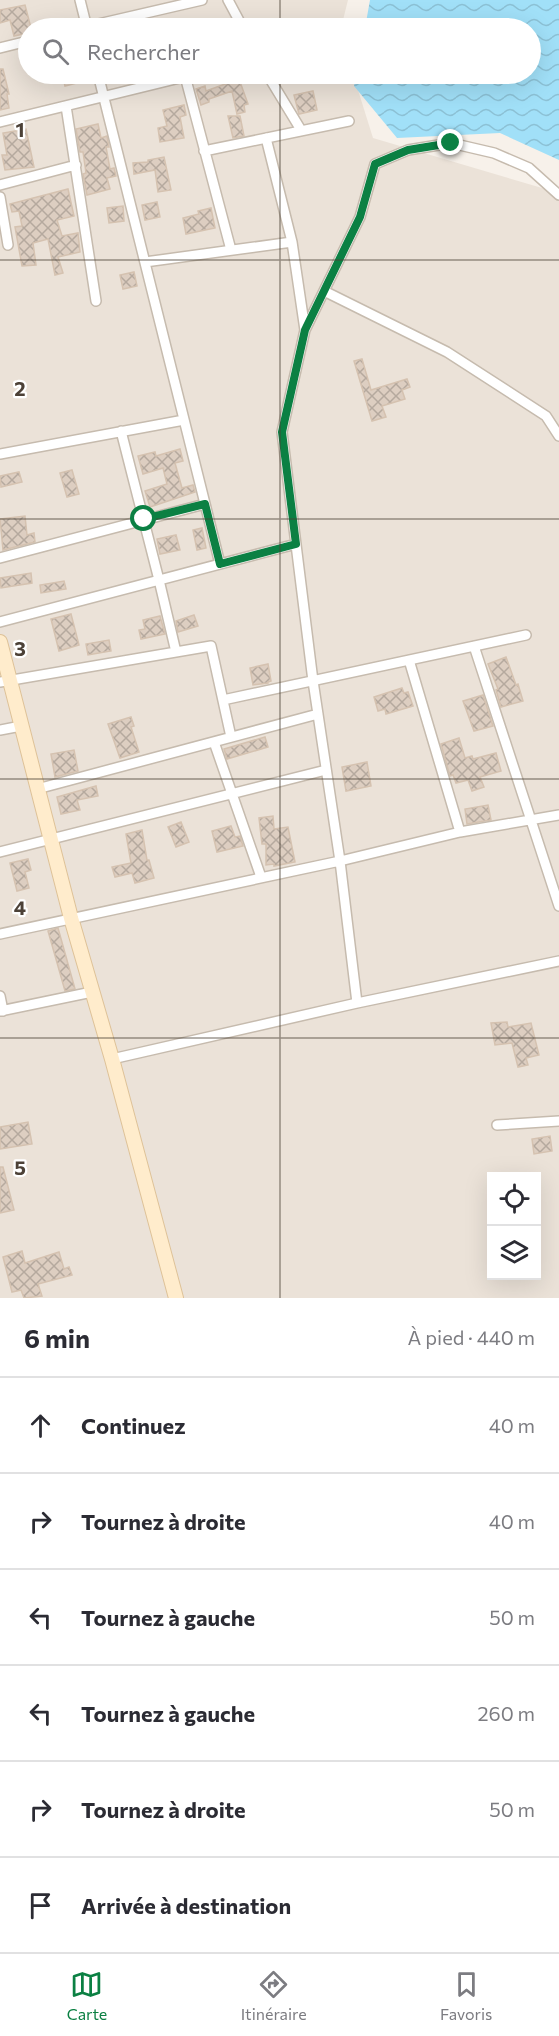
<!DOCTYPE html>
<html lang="fr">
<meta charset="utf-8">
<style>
body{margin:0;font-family:Commissioner,sans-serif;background:#f7f7f7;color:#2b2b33}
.controls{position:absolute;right:18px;bottom:18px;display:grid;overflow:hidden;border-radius:0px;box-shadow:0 6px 24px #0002}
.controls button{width:54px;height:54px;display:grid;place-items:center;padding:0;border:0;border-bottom:2px solid #e1e1e2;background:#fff;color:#2b2b33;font:30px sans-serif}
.stop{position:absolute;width:18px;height:18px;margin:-14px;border:4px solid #0b8043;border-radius:50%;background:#fff}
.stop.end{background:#0b8043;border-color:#fff;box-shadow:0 2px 6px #0008}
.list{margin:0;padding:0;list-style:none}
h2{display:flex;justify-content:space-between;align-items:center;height:78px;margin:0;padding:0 24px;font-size:26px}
h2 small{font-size:20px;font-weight:400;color:#7c7c81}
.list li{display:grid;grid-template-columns:39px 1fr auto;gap:18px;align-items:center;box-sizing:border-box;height:96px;padding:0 24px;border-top:2px solid #e1e1e2}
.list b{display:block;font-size:22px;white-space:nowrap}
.list em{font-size:20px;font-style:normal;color:#7c7c81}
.icon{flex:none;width:33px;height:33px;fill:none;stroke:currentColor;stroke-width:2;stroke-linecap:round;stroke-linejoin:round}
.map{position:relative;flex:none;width:559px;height:1298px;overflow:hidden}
.search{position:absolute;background:#fff;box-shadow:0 6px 24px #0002;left:18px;right:18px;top:18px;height:66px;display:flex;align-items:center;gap:15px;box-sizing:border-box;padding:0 21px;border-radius:33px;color:#7c7c81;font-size:22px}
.sheet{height:654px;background:#fff}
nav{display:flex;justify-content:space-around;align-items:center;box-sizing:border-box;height:84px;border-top:2px solid #e1e1e2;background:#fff;font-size:16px;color:#7c7c81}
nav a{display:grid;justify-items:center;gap:3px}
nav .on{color:#0b8043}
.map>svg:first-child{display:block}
</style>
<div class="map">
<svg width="559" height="1298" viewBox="0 0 559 1298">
<defs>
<pattern id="water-waves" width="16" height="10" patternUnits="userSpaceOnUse" patternTransform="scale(1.5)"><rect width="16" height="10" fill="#a1e0f8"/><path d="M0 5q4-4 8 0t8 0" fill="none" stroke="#8cc1d5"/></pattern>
<pattern id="building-cross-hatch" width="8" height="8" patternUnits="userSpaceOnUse" patternTransform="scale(1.5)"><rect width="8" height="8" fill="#ddcec1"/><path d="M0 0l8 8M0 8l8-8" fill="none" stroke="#b5a99e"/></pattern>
</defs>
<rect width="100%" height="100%" fill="#f7f1ea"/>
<!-- residential -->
<path fill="#ebe2d8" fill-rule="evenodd" d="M0 0H348L341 28H28V74H353L373 138 559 193V1298H0ZM492 1176H536V1276H492Z"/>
<!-- water -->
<path fill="url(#water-waves)" d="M370 0H559V160L500 133 397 138 354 86 356 74H530V28H365Z"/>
<!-- building -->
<path fill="url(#building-cross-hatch)" stroke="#d5c2b0" stroke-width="1.5" d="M25 5 31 28H28V33L14 36 10 20 0 23V10Z
M0 69H3L9 94H7L9 108 0 110Z
M62 74H91L92 79 65 86Z
M239 79 248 104 244 105 245 112 237 114 232 91 209 99V102L201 105 196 89 205 86 206 91Z
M313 91 317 110 299 114 294 95Z
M184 105 186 115 180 117 184 138 160 142 158 128 167 126 163 110Z
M228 116H240L244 136 233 138Z
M98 124 101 138 107 136 109 147H106L110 169 114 168 116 176 107 178 110 189 87 195 83 174 86 173 83 152H80L76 129Z
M26 129 34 167 5 170 2 155H7L3 133Z
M164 157 171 190 158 192 155 170 134 174 133 163 148 162V160Z
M68 189 74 216 57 220 62 236 78 233 80 252 58 257 63 273 55 275 48 239 33 243 36 265 22 266 15 227 22 226 19 211 12 212 10 204Z
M157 202 160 217 145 220 142 205Z
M123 206 124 221 109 223 107 208Z
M211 208 215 228 186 234 183 218 199 214 198 211Z
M134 272 137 286 123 289 120 275Z
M362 359 371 390 407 379 410 387 402 390 405 399 382 406 386 417 372 421 354 361Z
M180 449 183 461 175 463 182 488 193 485 195 492 150 507 145 491 167 484 163 468 143 474 138 456 155 452 156 456Z
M72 470 79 494 67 497 60 473Z
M19 472 22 482 1 487 0 476Z
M25 516 27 535 34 533 35 542 3 550 0 519Z
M202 528 206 548 197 550 193 530Z
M176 535 180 550 160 554 157 539Z
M31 573 32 583 1 588 0 578Z
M64 581 66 589 41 593 40 585Z
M71 614 79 645 59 651 51 619Z
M194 615 198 626 178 632 176 621Z
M160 616 165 634 141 639 139 630 145 629 143 620Z
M109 640 111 651 88 655 86 644Z
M506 657 516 685 518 684 523 701 501 707 496 690 498 689 488 664Z
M268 664 271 681 268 682V683L253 685 250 668Z
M402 688 404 693 408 692 413 706 386 714 385 709 378 711 374 697Z
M483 695 493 726 474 731 463 701Z
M131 717 134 726 131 727 139 752 120 758 108 724Z
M265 737 268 747 227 759 224 749Z
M459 738 465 758 472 756 473 759 496 753 501 771 480 777 484 787 472 791 468 780 456 783 453 775 450 776 441 744Z
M74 750 78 771 55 777 51 754Z
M367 762 371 786 346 791 342 767Z
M96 786 98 796 77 800 80 810 61 814 57 797Z
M488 805 491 820 467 824 465 809Z
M273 816 274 829 288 827 295 862 274 866V864L266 865V844H262L259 818Z
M181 822 189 842 176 847 168 827Z
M231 826 235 837 240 836 243 846 217 852 212 831Z
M142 830 147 860H149L154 878 135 883 132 873 115 877 112 867 131 863 126 834Z
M28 859 31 870 25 872 29 888 17 891 10 863Z
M58 928 75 989 65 991 48 931Z
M507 1022 508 1027 531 1023 539 1055 526 1058 528 1065 518 1067 512 1043 495 1045 491 1023Z
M28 1122 32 1144 0 1149V1127Z
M550 1136 552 1151 534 1154 532 1139Z
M0 1167H3L14 1210 0 1213Z
M22 1251 25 1263 59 1252 64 1269 69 1267 72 1275 38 1284 42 1296 24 1298 21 1290 12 1292 3 1257Z"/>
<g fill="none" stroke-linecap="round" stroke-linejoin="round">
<defs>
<path id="minor" d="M80 0 87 28
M228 0 243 28
M81 28 202 0
M0 48 28 41
M98 74 220 564
M267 74 301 130
M185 76 231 250
M66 106 96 301
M0 122 196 74
M266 138 292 242 305 330 282 432 313 681 340 861 357 1003
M204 151 349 121
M0 185 76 165
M0 197 8 245
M145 262 292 242
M324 291 447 352 546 416 559 436
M305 330 360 217 375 164 408 150 451 143 494 153 529 168 559 195
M121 431 159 580 176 652
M0 454 184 420
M0 558 205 504
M0 622 296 544
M474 646 559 906
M409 660 460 832
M0 682 211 646 231 737
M223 700 526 635
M0 730 21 726
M214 742 261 877
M37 789 318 714
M0 852 326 770
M0 934 340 861 460 832 559 815
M0 996 3 1011
M0 1011 92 992
M112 1059 357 1003 559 961
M497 1125 559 1121"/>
<path id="secondary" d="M0 642 71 918 112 1059 176 1298"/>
</defs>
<!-- minor casing -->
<use href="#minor" stroke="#c6bbae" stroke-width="12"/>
<!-- secondary casing -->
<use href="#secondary" stroke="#dec298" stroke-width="16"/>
<!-- minor -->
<use href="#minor" stroke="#fff" stroke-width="9"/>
<!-- secondary -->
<use href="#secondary" stroke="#ffeccc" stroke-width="14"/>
</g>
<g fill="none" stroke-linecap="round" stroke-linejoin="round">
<!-- route -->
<path stroke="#0b8043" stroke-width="8" d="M144 519 205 504 220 564 296 544 282 432 305 330 360 217 375 164 408 150 451 143"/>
</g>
<!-- grid -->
<path fill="none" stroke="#4c4137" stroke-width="1.5" stroke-opacity="0.55" d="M280 0V28M280 74V1298M0 260H559M0 519H559M0 779H559M0 1038H559"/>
<g font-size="20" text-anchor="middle" font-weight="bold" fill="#4c4137" stroke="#fff" stroke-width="4.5" stroke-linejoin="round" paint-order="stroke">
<text x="20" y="137">1</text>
<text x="20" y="396">2</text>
<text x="20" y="656">3</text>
<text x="20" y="915">4</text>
<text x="20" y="1175">5</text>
</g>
</svg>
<div class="controls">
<button><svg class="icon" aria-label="locate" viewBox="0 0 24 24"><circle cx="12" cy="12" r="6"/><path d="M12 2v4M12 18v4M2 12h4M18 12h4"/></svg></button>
<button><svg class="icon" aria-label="layers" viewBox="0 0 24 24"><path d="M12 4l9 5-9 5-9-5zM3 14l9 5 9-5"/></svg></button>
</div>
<div class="stop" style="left:144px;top:519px"></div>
<div class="stop end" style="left:451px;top:143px"></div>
<div class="search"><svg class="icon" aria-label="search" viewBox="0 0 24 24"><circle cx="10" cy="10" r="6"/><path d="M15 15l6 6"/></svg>Rechercher</div>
</div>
<section class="sheet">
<h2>6 min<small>À pied · 440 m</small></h2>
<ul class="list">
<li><svg class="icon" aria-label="ahead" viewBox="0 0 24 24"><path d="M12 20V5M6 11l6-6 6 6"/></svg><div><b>Continuez</b></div><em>40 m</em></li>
<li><svg class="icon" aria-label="right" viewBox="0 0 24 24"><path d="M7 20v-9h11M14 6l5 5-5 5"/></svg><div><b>Tournez à droite</b></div><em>40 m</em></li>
<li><svg class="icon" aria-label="left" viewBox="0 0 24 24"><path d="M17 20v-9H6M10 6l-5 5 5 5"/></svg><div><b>Tournez à gauche</b></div><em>50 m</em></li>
<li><svg class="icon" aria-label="left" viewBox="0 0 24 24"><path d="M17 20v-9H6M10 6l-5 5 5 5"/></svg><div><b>Tournez à gauche</b></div><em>260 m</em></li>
<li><svg class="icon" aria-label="right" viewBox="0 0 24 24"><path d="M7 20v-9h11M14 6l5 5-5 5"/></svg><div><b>Tournez à droite</b></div><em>50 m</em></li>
<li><svg class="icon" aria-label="arrive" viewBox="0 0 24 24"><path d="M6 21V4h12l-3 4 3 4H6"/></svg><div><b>Arrivée à destination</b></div></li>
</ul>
</section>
<nav>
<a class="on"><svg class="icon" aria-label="map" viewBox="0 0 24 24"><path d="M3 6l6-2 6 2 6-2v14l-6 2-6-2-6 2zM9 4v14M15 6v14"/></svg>Carte</a>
<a><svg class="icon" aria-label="directions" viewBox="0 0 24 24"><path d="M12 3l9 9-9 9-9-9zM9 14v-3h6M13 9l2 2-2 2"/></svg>Itinéraire</a>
<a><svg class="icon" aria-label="saved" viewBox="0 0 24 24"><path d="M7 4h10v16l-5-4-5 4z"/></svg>Favoris</a>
</nav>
